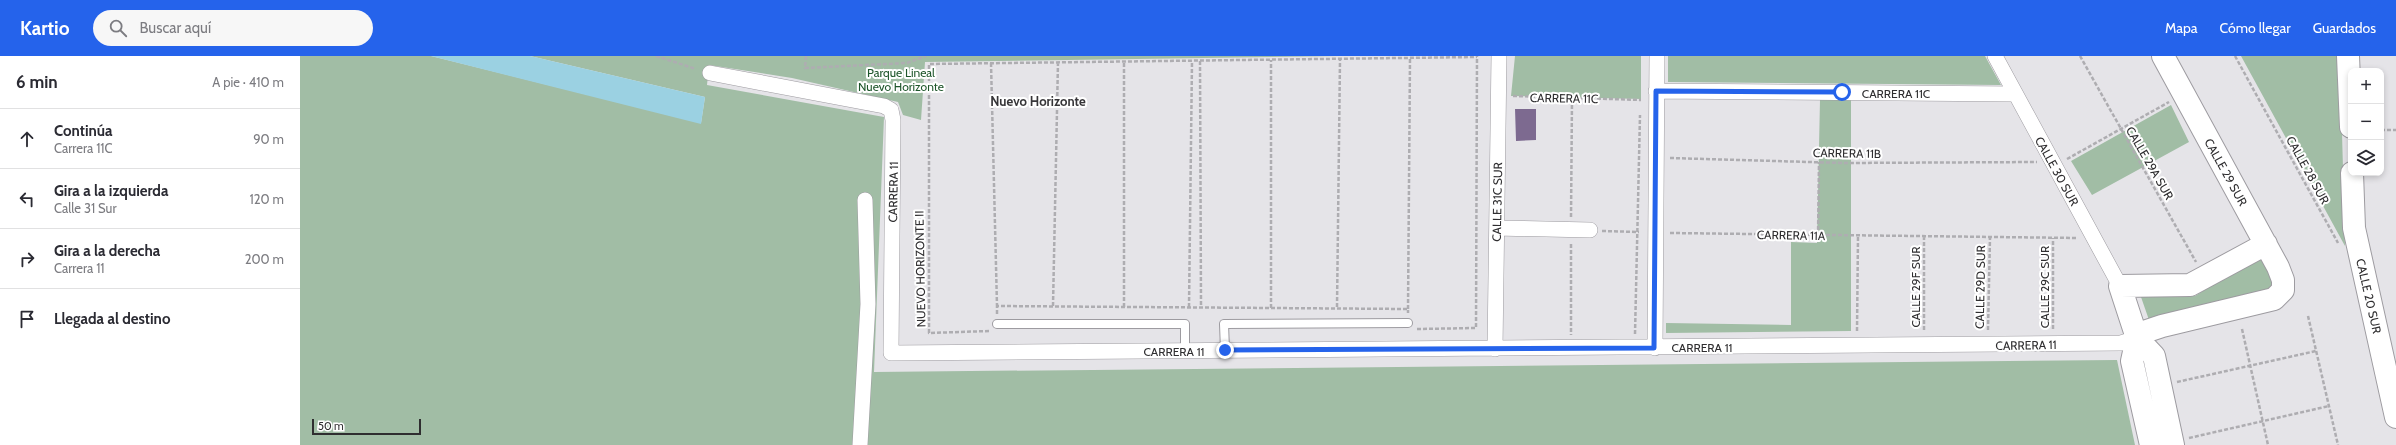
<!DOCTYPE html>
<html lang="es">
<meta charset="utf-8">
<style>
body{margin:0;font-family:Cabin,sans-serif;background:#f7f7f7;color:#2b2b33}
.controls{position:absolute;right:12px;top:12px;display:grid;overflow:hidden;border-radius:8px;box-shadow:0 2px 6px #0003}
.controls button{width:36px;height:36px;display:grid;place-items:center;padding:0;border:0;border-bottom:1px solid #e1e1e2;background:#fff;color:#2b2b33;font:20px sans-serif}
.scale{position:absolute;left:12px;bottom:10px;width:109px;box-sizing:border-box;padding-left:4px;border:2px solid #2f2e30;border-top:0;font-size:11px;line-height:14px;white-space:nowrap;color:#2f2e30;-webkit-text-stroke:3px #fff;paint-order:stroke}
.stop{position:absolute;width:12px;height:12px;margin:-9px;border:3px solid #2563eb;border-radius:50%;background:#fff}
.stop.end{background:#2563eb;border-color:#fff;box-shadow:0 1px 4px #0008}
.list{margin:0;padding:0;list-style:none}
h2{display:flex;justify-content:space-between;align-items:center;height:52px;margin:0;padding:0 16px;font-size:17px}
h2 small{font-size:13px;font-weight:400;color:#7c7c81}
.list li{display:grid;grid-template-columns:26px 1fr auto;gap:12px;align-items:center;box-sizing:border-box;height:60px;padding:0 16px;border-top:1px solid #e1e1e2}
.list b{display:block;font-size:15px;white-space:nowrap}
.list p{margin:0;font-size:13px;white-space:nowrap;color:#7c7c81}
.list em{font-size:13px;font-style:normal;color:#7c7c81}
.icon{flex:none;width:22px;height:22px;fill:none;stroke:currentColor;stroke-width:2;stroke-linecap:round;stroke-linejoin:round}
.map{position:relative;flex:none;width:2096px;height:389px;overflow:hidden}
header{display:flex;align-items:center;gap:24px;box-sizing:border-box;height:56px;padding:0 20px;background:#2563eb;color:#fff}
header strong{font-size:19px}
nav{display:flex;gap:22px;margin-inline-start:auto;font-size:14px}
.search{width:280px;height:36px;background:#f7f7f7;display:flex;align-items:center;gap:10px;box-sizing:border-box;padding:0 14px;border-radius:22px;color:#7c7c81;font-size:15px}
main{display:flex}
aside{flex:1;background:#fff}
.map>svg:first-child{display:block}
</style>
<header>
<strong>Kartio</strong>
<div class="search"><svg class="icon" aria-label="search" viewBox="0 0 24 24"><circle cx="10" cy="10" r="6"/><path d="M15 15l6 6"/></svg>Buscar aquí</div>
<nav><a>Mapa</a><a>Cómo llegar</a><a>Guardados</a></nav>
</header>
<main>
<aside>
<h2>6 min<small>A pie · 410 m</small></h2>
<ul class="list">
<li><svg class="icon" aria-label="ahead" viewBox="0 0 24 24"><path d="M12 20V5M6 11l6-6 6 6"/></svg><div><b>Continúa</b><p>Carrera 11C</p></div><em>90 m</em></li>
<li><svg class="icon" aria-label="left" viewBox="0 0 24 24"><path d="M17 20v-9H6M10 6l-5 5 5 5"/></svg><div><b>Gira a la izquierda</b><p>Calle 31 Sur</p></div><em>120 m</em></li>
<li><svg class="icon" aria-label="right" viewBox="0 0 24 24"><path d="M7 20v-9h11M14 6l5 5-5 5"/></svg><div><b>Gira a la derecha</b><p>Carrera 11</p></div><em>200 m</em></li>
<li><svg class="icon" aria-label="arrive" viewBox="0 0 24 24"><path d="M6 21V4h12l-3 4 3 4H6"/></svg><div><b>Llegada al destino</b></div></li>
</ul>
</aside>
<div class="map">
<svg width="2096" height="389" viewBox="0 0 2096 389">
<rect width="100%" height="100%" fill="#e5e4e8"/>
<!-- green -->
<path fill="#a1bda5" d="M0 0H131L401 67 405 41 230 0H1041L625 6 621 64 603 59 598 46 492 22 409 9 407 29 584 61 574 316 1817 304 1835 389H0Z
M1215 0H1341V43L1211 40Z
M1368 0H1685L1701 29 1368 26Z
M1941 0H2040L2045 190Z
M1520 44H1551V275L1366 277V267L1491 269V186L1517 187Z
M1871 49 1889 86 1792 139 1771 105Z
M1963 198 1977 226 1971 235 1849 264 1841 241 1895 240Z"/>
<!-- water -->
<path fill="#9bd1e2" d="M131 0H230L405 41 401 68Z"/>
<!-- building -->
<path fill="#7d6a90" d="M1215 53H1236V84L1216 85Z"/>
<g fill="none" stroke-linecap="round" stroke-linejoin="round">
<defs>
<path id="lane" d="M697 268H885V295
M925 294 924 268 1108 267"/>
<path id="street" d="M1695 0 1820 230
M410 17 584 50 591 54 593 64 591 297 1821 287 1837 282
M1356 35 1715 38
M1197 172 1290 174
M1355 292 1357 0
M1195 293 1199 0
M560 389 568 248 565 144"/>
<path id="secondary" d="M2048 0 2051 71
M2052 117 2054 172 2096 361
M1837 282 1847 275 1862 270 1974 243 1983 234V224L1978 211 1863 0
M1837 282 1832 305 1851 389
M1873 389 1854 300 1837 282 1820 230 1890 229 1966 188"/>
</defs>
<!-- lane casing -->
<use href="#lane" stroke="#9d9ba0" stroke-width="10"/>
<!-- street casing -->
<use href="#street" stroke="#9d9ba0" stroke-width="16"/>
<!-- secondary casing -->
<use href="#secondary" stroke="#9d9ba0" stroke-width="24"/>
<!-- path -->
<path stroke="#aeadb1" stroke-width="2.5" stroke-dasharray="4 2" stroke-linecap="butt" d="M356 0 396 13
M506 0 505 12 607 7 626 0
M1780 0 1896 206
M1935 0 2038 187
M900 5 901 251
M691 7 697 250
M1213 40 1341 44
M2081 74H2096
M1370 102 1544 107 1737 106
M1767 103 1869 46
M1271 161 1272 43
M1302 175 1339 176
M1370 177 1777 182
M1518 180 1519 106
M1624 180V276
M1271 188V279
M753 250 758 6
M824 251V6
M889 251 892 5
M1037 251 1040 3
M971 252V4
M1108 253 1110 2
M697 258V250L1108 253V257
M2008 260 2038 389
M1117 273 1176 272 1177 0
M1753 273V182
M1942 273 1968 389
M1688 274 1690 181
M689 275 629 277V8L1177 1
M1557 275 1558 180
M1335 278 1340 59
M1877 326 2016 295
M1889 382 2029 350"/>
<!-- lane -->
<use href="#lane" stroke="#fff" stroke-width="8"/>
<!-- street -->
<use href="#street" stroke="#fff" stroke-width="15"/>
<!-- secondary -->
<use href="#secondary" stroke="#fff" stroke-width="22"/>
</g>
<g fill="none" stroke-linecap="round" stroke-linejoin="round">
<!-- route -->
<path stroke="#2563eb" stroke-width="5" d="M925 294 1354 292 1356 35 1542 36"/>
</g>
<g text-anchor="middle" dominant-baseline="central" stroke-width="4" stroke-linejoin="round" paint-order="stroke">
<!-- park labels -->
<g font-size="12" fill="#1e562b" stroke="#fff">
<text x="601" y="16">Parque Lineal<tspan x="601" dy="14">Nuevo Horizonte</tspan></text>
</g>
<!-- street labels -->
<g font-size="12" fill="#2f2e30" stroke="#fff">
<text x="1596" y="37">CARRERA 11C</text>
<text transform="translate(1264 42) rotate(1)">CARRERA 11C</text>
<text transform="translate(1547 97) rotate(1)">CARRERA 11B</text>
<text transform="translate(1850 107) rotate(60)">CALLE 29A SUR</text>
<text transform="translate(2008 114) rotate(61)">CALLE 28 SUR</text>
<text transform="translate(1757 115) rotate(61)">CALLE 30 SUR</text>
<text transform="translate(1926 116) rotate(61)">CALLE 29 SUR</text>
<text transform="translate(593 136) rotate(-89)">CARRERA 11</text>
<text transform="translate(1197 146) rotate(-89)">CALLE 31C SUR</text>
<text transform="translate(1491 179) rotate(1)">CARRERA 11A</text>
<text transform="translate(620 213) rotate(-91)">NUEVO HORIZONTE II</text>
<text transform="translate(1615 231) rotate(-90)">CALLE 29F SUR</text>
<text transform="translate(1680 231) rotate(-89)">CALLE 29D SUR</text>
<text transform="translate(1744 231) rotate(-90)">CALLE 29C SUR</text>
<text transform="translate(2069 240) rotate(77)">CALLE 20 SUR</text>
<text transform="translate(1726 289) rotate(-1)">CARRERA 11</text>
<text x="1402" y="291">CARRERA 11</text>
<text x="874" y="295">CARRERA 11</text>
</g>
<!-- neighbourhood labels -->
<g font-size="13" font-weight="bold" fill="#373639" stroke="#fff">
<text x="738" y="45">Nuevo Horizonte</text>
</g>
</g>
</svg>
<div class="controls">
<button>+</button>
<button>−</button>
<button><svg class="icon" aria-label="layers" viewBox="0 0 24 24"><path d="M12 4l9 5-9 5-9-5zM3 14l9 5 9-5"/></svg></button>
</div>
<div class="scale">50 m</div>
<div class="stop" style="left:1542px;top:36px"></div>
<div class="stop end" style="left:925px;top:294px"></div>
</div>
</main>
